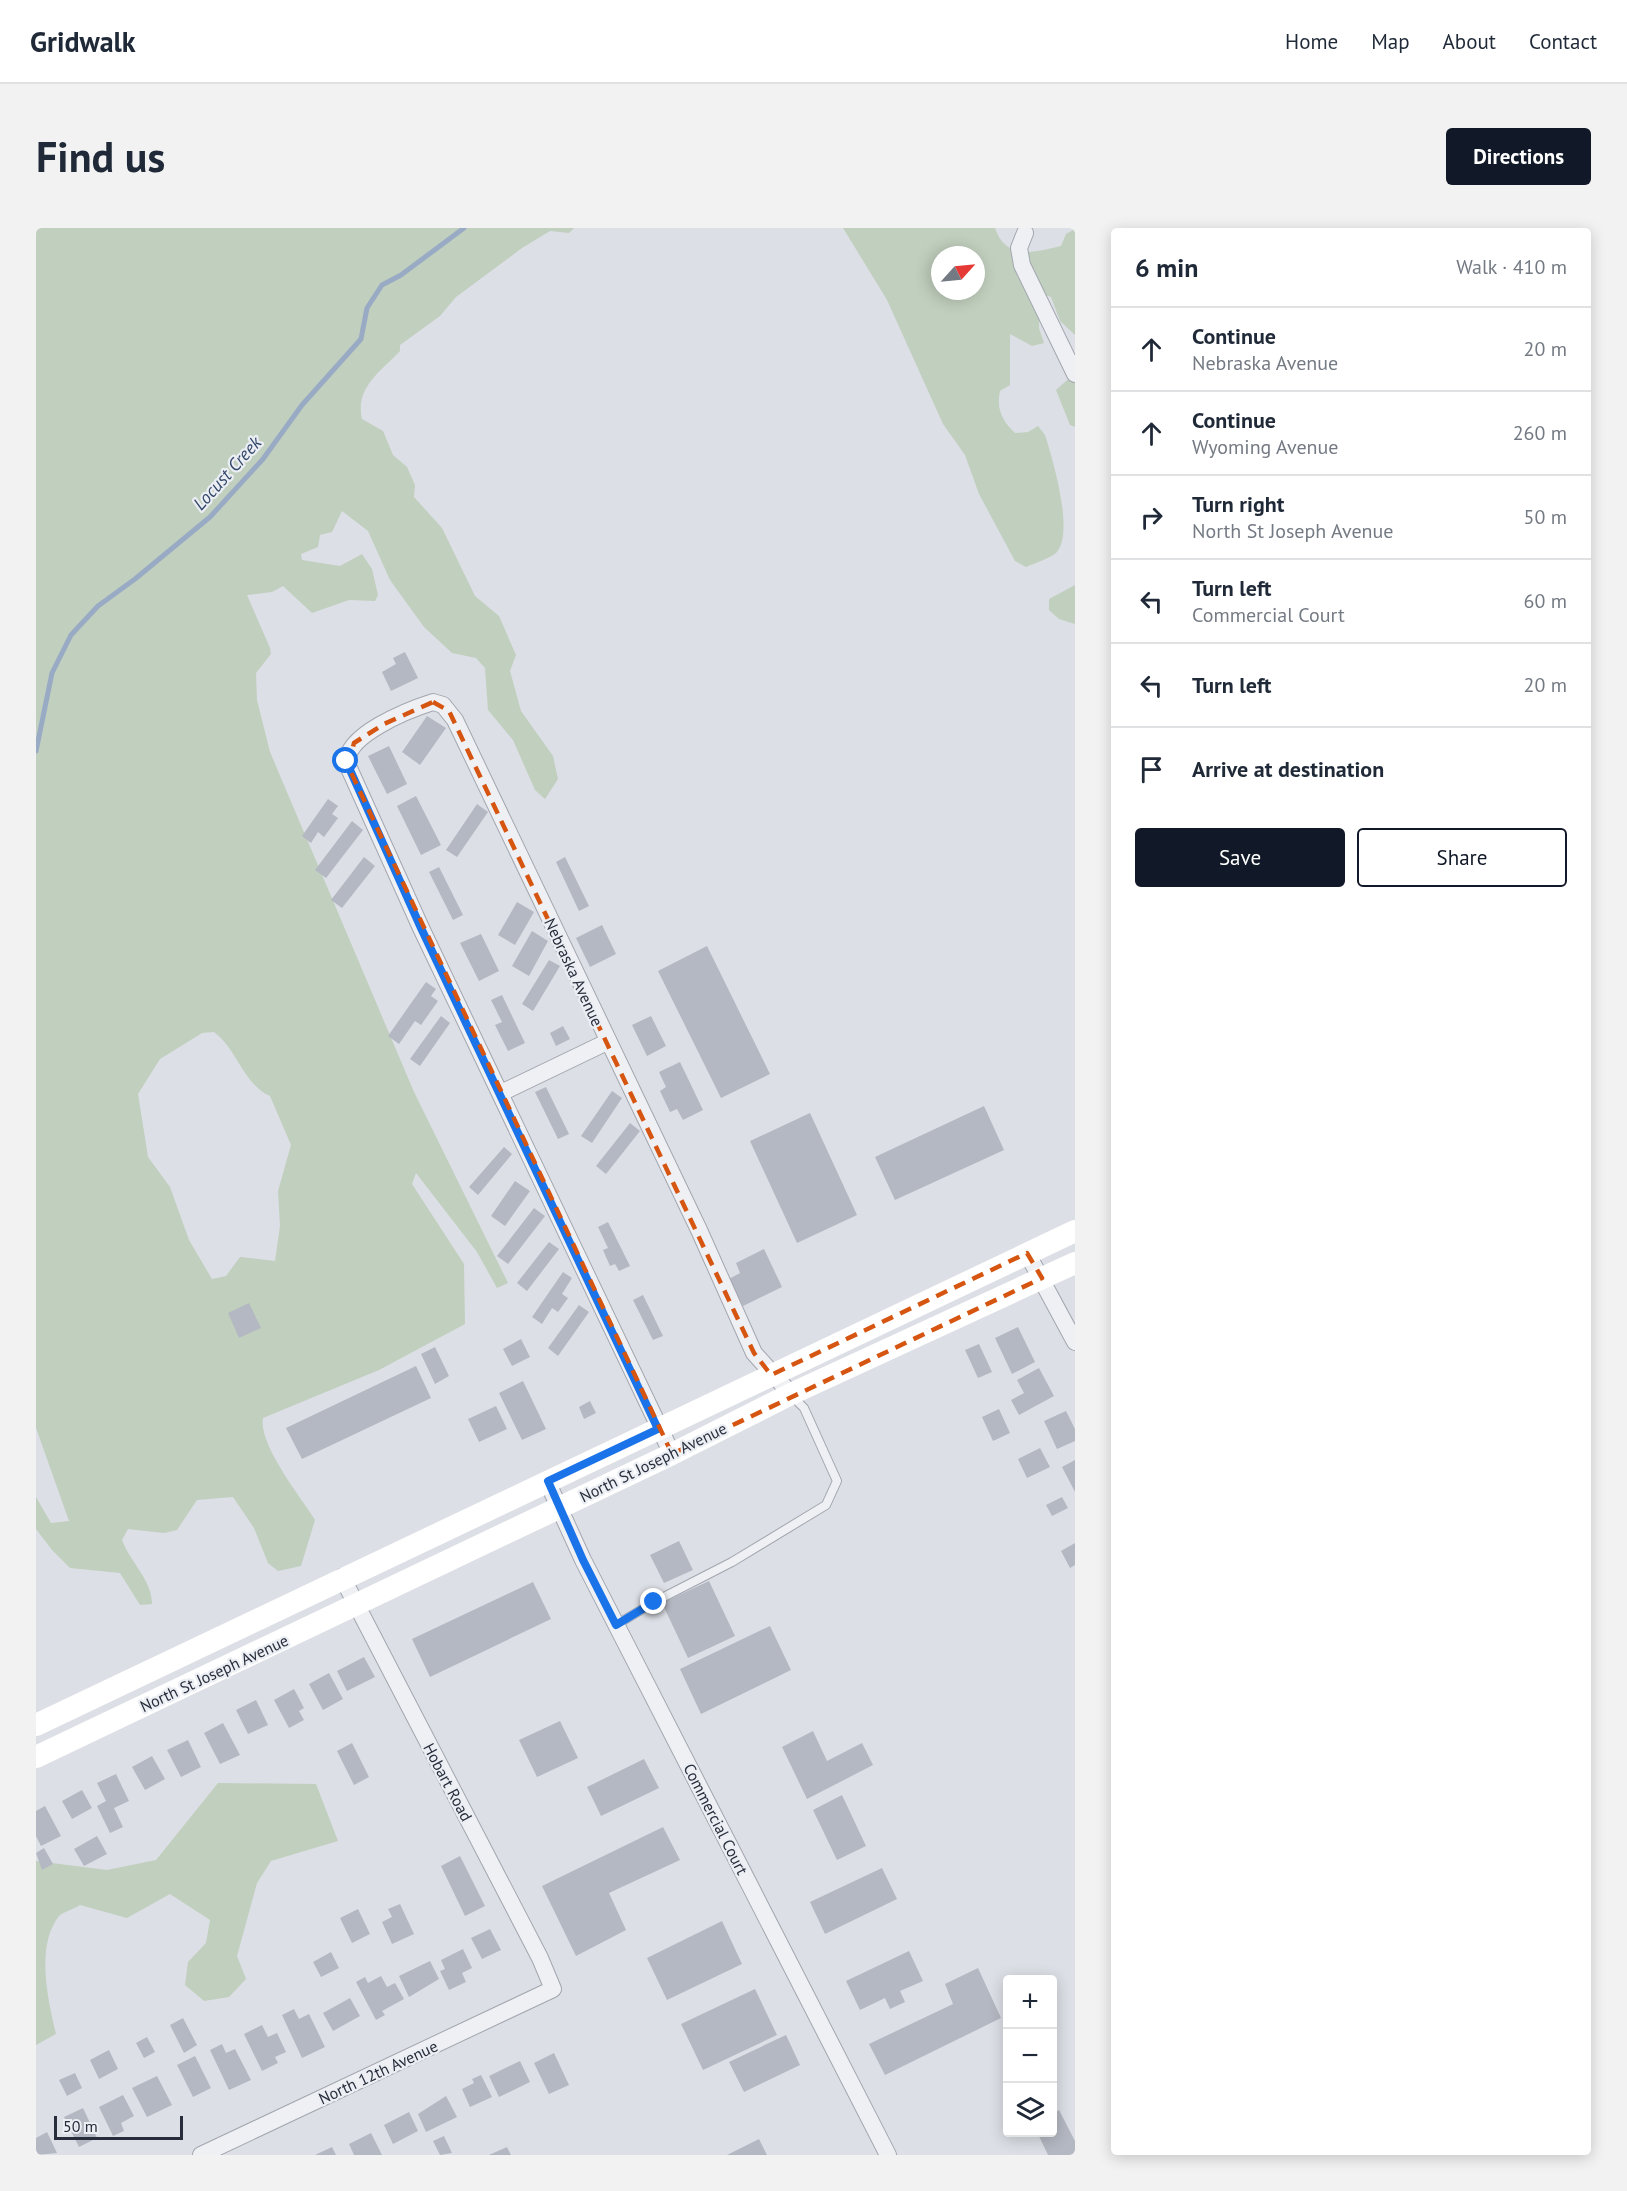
<!DOCTYPE html>
<meta charset="utf-8">
<style>
body{margin:0;font-family:"PT Sans",sans-serif;background:#f2f2f3;color:#1f2937}
.controls{position:absolute;right:18px;bottom:18px;display:grid;overflow:hidden;border-radius:6px;box-shadow:0 3px 15px #0003}
.controls button{width:54px;height:54px;display:grid;place-items:center;padding:0;border:0;border-bottom:2px solid #e0e1e3;background:#fff;color:#1f2937;font:30px sans-serif}
.compass{position:absolute;left:895px;top:18px;width:54px;height:54px;border-radius:50%;background:#fff;box-shadow:0 3px 15px #0003;rotate:63deg}
.scale{position:absolute;left:18px;bottom:15px;width:129px;box-sizing:border-box;padding-left:6px;border:3px solid #272d3b;border-top:0;font-size:16px;line-height:21px;white-space:nowrap;color:#272d3b;-webkit-text-stroke:4px #ebeef3;paint-order:stroke}
.stop{position:absolute;width:18px;height:18px;margin:-14px;border:4px solid #1a73e8;border-radius:50%;background:#fff}
.stop.end{background:#1a73e8;border-color:#fff;box-shadow:0 2px 6px #0008}
.list{margin:0;padding:0;list-style:none}
h2{display:flex;justify-content:space-between;align-items:center;height:78px;margin:0;padding:0 24px;font-size:26px}
h2 small{font-size:20px;font-weight:400;color:#747a83}
.list li{display:grid;grid-template-columns:39px 1fr auto;gap:18px;align-items:center;box-sizing:border-box;height:84px;padding:0 24px;border-top:2px solid #e0e1e3}
.list b{display:block;font-size:22px;white-space:nowrap}
.list p{margin:0;font-size:20px;white-space:nowrap;color:#747a83}
.list em{font-size:20px;font-style:normal;color:#747a83}
.actions{display:flex;gap:12px;padding:18px 24px}
.actions a{flex:1;padding:14px 0;border:2px solid #111827;border-radius:6px;text-align:center;font-size:21px;color:#111827}
.actions .main{background:#111827;color:#fff}
.icon{flex:none;width:33px;height:33px;fill:none;stroke:currentColor;stroke-width:2;stroke-linecap:round;stroke-linejoin:round}
.map{position:relative;flex:none;width:1039px;height:1927px;overflow:hidden;border-radius:6px}
header{display:flex;align-items:center;gap:36px;box-sizing:border-box;height:84px;padding:0 30px;background:#fff;border-bottom:2px solid #e0e1e3}
header strong{font-size:28px}
nav{display:flex;gap:33px;margin-inline-start:auto;font-size:21px}
.intro{display:flex;align-items:center;justify-content:space-between;box-sizing:border-box;height:144px;padding:0 36px}
h1{margin:0;font-size:42px}
.button{padding:15px 27px;border-radius:6px;background:#111827;color:#fff;font-size:21px;font-weight:700}
main{display:flex;gap:36px;padding:0 36px}
aside{flex:1;background:#fff;border-radius:6px;box-shadow:0 3px 15px #0003}
.map>svg:first-child{display:block}
</style>
<header>
<strong>Gridwalk</strong>
<nav><a>Home</a><a>Map</a><a>About</a><a>Contact</a></nav>
</header>
<div class="intro"><h1>Find us</h1><a class="button">Directions</a></div>
<main>
<div class="map">
<svg width="1039" height="1927" viewBox="0 0 1039 1927">
<rect width="100%" height="100%" fill="#dcdfe5"/>
<!-- green -->
<path fill="#c1cfbe" fill-rule="evenodd" d="M0 0H538L533 5 514 3 486 20 420 69 404 88 364 117V123C343 145 319 160 326 191L347 203 357 227 371 239 379 257 378 269 406 300 439 368 463 388 480 427 474 443 485 483 517 528 522 551 509 571 499 562 477 512 452 482 449 440 440 430 416 425 388 399 354 352 332 303 306 283 296 304 284 307 282 319 265 326 266 332 304 338 326 326 336 341 342 367 339 373 313 372 276 385 247 358 236 364 211 367 234 420 235 426 220 445 221 472 234 524 378 864 472 1055 461 1060 441 1024 380 945 376 956 428 1036 429 1096 343 1142 227 1190C222 1216 264 1268 279 1292L265 1338 242 1343 232 1335 218 1300 197 1269 161 1272 141 1302 128 1305 92 1301 86 1312C94 1334 116 1352 116 1376L104 1377 84 1345 34 1340 16 1322 0 1301V1269L15 1295 33 1293 0 1200ZM178 804C201 821 208 857 234 868L255 917 242 963 244 998 239 1033 204 1029 190 1048 176 1051 153 1012 134 959 112 929 102 866 124 831 166 805Z
M807 0H959C970 33 999 24 1025 18L1030 6 1039 1V107L1024 93 1015 69 1004 65 1003 100 1008 115 996 118 974 106V157L964 163C960 180 966 193 979 205L992 204 1002 198 1009 207C1017 232 1039 306 1020 325 1012 331 999 335 990 339L979 333 943 266 929 227 907 196 851 72ZM904 27H940V63H904Z
M1039 145V199L1034 197 1020 162Z
M1039 357V396L1023 391 1013 382V371Z
M182 1555 280 1556 302 1613 235 1633 221 1655 201 1728 210 1751 193 1769 168 1773 149 1757 152 1734 170 1715 174 1692 134 1666 91 1690 44 1677C38 1681 29 1683 23 1688 0 1717 11 1769 20 1806L0 1817V1633L71 1642 120 1632Z"/>
<g fill="none" stroke-linecap="round" stroke-linejoin="round">
<!-- stream -->
<path stroke="#99abc4" stroke-width="5" d="M0 523 16 445 35 407 62 378 99 351 174 289 227 231 266 177 325 111 331 80 346 57 365 47 428 0"/>
</g>
<!-- building -->
<path fill="#b4b8c2" d="M369 424 382 450 355 463 346 444 360 436 357 430Z
M391 488 410 500 384 537 366 524Z
M353 518 371 556 351 566 332 528Z
M380 568 405 617 385 627 361 578Z
M292 571 302 578 296 586 302 590 288 609 282 604 275 615 266 608Z
M441 576 452 584 421 629 410 622Z
M316 593 327 602 290 650 279 642Z
M328 629 339 638 306 680 295 672Z
M529 629 553 678 543 683 520 634Z
M403 639 427 687 417 692 393 644Z
M481 674 498 684 479 717 462 707Z
M566 697 580 726 554 739 540 710Z
M496 703 512 713 493 748 476 738Z
M445 706 463 743 443 753 424 715Z
M671 718 734 846 685 870 622 743Z
M513 732 524 738 497 783 486 776Z
M390 754 400 761 395 768 402 773 385 797 379 793 363 816 352 808Z
M466 767 489 815 472 823 459 797 466 794 455 772Z
M405 788 414 795 384 838 374 831Z
M615 788 630 818 611 828 596 797Z
M527 798 534 811 520 818 514 805Z
M644 834 667 882 647 892 641 881 634 884 624 863 630 859 623 844Z
M510 859 533 906 522 911 499 864Z
M576 863 586 870 556 915 545 908Z
M948 878 968 922 859 972 839 929Z
M774 885 821 987 761 1015 714 913Z
M594 895 604 903 570 946 560 938Z
M468 919 476 926 442 967 433 959Z
M479 953 494 963 469 998 455 988Z
M498 980 509 988 472 1036 461 1028Z
M572 994 594 1038 583 1043 579 1036 574 1038 567 1022 572 1020 562 999Z
M513 1014 523 1021 491 1063 481 1055Z
M728 1021 746 1059 707 1078 693 1051 704 1045 700 1035Z
M527 1044 536 1050 526 1066 532 1070 522 1084 516 1080 506 1096 496 1089Z
M607 1067 627 1108 617 1112 597 1072Z
M213 1075 225 1100 203 1110 192 1085Z
M543 1077 553 1084 522 1128 512 1120Z
M982 1099 999 1134 976 1146 959 1110Z
M485 1111 494 1129 476 1138 467 1121Z
M943 1116 956 1144 942 1150 929 1122Z
M399 1119 413 1148 399 1156 385 1126Z
M380 1138 395 1170 266 1231 250 1200Z
M1003 1140 1018 1168 983 1187 975 1172 988 1165 981 1152Z
M487 1153 510 1201 486 1212 463 1165Z
M554 1173 560 1185 548 1191 543 1179Z
M460 1178 471 1201 443 1214 432 1191Z
M963 1181 974 1205 957 1213 946 1189Z
M1030 1183 1039 1201V1213L1021 1221 1008 1193Z
M1004 1220 1014 1239 991 1250 982 1231Z
M1039 1232V1264L1026 1239Z
M1026 1269 1032 1280 1016 1288 1010 1277Z
M643 1313 657 1342 628 1355 614 1327Z
M1039 1315V1337L1034 1340 1025 1323Z
M673 1353 699 1408 652 1430 626 1375Z
M497 1354 515 1391 394 1449 376 1411Z
M734 1398 755 1442 665 1486 644 1441Z
M328 1429 339 1449 311 1463 301 1443Z
M293 1445 307 1471 287 1482 273 1456Z
M258 1461 268 1480 263 1483 268 1492 253 1500 238 1472Z
M220 1472 232 1497 212 1506 200 1482Z
M524 1493 542 1530 501 1549 483 1512Z
M187 1495 204 1527 184 1536 168 1505Z
M777 1503 791 1533 826 1515 837 1537 771 1571 746 1519Z
M152 1512 165 1539 145 1549 131 1522Z
M316 1515 333 1549 318 1557 301 1523Z
M116 1528 129 1551 109 1562 96 1539Z
M608 1531 623 1560 565 1588 551 1559Z
M80 1546 93 1573 78 1580 87 1599 74 1605 61 1578 70 1573 61 1555Z
M46 1562 56 1580 36 1591 26 1573Z
M806 1567 830 1618 801 1632 777 1582Z
M9 1578 25 1608 5 1618 0 1608V1583Z
M627 1599 644 1632 573 1665 590 1702 540 1728 506 1658Z
M61 1608 71 1626 48 1638 38 1621Z
M8 1620 17 1636 6 1642 0 1625Z
M424 1628 449 1678 429 1688 405 1638Z
M846 1640 861 1671 789 1706 774 1674Z
M364 1676 378 1706 356 1716 346 1694 356 1689 352 1681Z
M322 1681 334 1706 316 1715 304 1690Z
M686 1693 706 1736 631 1772 611 1730Z
M454 1701 465 1722 446 1731 435 1710Z
M427 1721 436 1740 426 1745 430 1754 413 1762 404 1743 409 1741 405 1732Z
M873 1723 887 1753 864 1763 869 1774 854 1781 849 1770 824 1782 810 1753Z
M295 1724 303 1740 285 1749 277 1734Z
M394 1733 403 1751 373 1769 363 1748Z
M942 1740 965 1790 849 1847 833 1816 917 1776 909 1756Z
M345 1748 351 1759 359 1755 368 1771 346 1783 349 1787 340 1792 320 1754 329 1749 332 1755Z
M719 1761 741 1807 667 1842 645 1796Z
M314 1770 324 1788 297 1803 287 1785Z
M258 1781 263 1791 273 1786 289 1819 266 1830 246 1787Z
M147 1790 161 1817 148 1825 134 1797Z
M226 1797 232 1809 241 1805 250 1824 239 1829 242 1835 226 1843 208 1806Z
M750 1807 764 1837 708 1864 693 1834Z
M111 1809 119 1824 108 1830 100 1815Z
M186 1816 190 1825 199 1821 215 1852 193 1862 174 1822Z
M73 1822 82 1841 63 1851 54 1832Z
M518 1825 533 1857 513 1866 498 1835Z
M159 1828 175 1860 157 1869 141 1837Z
M484 1833 494 1854 463 1869 453 1848Z
M39 1845 46 1860 31 1868 23 1852Z
M445 1847 456 1869 434 1879 426 1861 438 1855 436 1851Z
M121 1848 136 1877 111 1889 96 1860Z
M87 1867 98 1888 85 1895 88 1903 77 1908 63 1879Z
M410 1868 421 1889 390 1904 382 1886Z
M47 1880 61 1910 43 1919 28 1889Z
M1023 1882 1039 1913V1927H1012L1001 1904H1017V1886Z
M373 1884 382 1903 357 1916 348 1897Z
M11 1904 21 1925 0 1927V1910Z
M335 1905 346 1927H318L313 1916Z
M408 1908 416 1925 404 1927 397 1913Z
M723 1911 731 1927H691Z
M296 1919 300 1927H279Z
M471 1919 475 1927H453Z"/>
<g fill="none" stroke-linecap="round" stroke-linejoin="round">
<defs>
<path id="service" d="M580 1397 618 1374 696 1334 790 1277 801 1253 768 1180 755 1167"/>
<path id="minor" d="M989 5 983 20 986 37 1039 146
M465 865 571 814
M991 1025 1039 1114
M636 1226 385 700 312 538C304 508 375 481 397 474L407 477 419 492 663 1002 718 1125 755 1166
M511 1253 547 1332 852 1927
M165 1927 517 1761 504 1730 306 1349"/>
</defs>
<!-- service casing -->
<use href="#service" stroke="#a2a6af" stroke-width="10"/>
<!-- minor casing -->
<use href="#minor" stroke="#a2a6af" stroke-width="18"/>
<!-- service -->
<use href="#service" stroke="#eff0f4" stroke-width="8"/>
<!-- minor -->
<use href="#minor" stroke="#eff0f4" stroke-width="16"/>
<!-- secondary -->
<path stroke="#fff" stroke-width="22" d="M0 1497 1039 1003
M0 1529 636 1226 755 1166 1039 1035"/>
</g>
<g fill="none" stroke-linecap="round" stroke-linejoin="round">
<!-- route -->
<path stroke="#1a73e8" stroke-width="8" d="M310 533 385 700 622 1201 512 1253 547 1332 580 1397 618 1374"/>
</g>
<!-- marked area -->
<path fill="none" stroke="#d55511" stroke-width="4.5" stroke-dasharray="12 8" stroke-linejoin="round" d="M397 474 413 483 718 1125 735 1147 991 1025 1006 1050 636 1226 312 538 318 515 348 496Z"/>
<g text-anchor="middle" dominant-baseline="central" stroke-width="4.5" stroke-linejoin="round" paint-order="stroke">
<!-- street labels -->
<g font-size="16" fill="#272d3b" stroke="#ebeef3">
<text transform="translate(538 744) rotate(65)">Nebraska Avenue</text>
<text transform="translate(617 1234) rotate(-26)">North St Joseph Avenue</text>
<text transform="translate(178 1445) rotate(-25)">North St Joseph Avenue</text>
<text transform="translate(412 1554) rotate(62)">Hobart Road</text>
<text transform="translate(680 1591) rotate(63)">Commercial Court</text>
<text transform="translate(342 1844) rotate(-25)">North 12th Avenue</text>
</g>
<!-- water labels -->
<g font-size="18" font-style="italic" fill="#34496b" stroke="#ebeef3">
<text transform="translate(191 245) rotate(-48)">Locust Creek</text>
</g>
</g>
</svg>
<div class="controls">
<button>+</button>
<button>−</button>
<button><svg class="icon" aria-label="layers" viewBox="0 0 24 24"><path d="M12 4l9 5-9 5-9-5zM3 14l9 5 9-5"/></svg></button>
</div>
<svg class="compass" viewBox="-18 -18 36 36"><path d="M0-13l5 13h-10z" fill="#e53935"/><path d="M0 13l5-13h-10z" fill="#747a83"/></svg>
<div class="scale">50 m</div>
<div class="stop" style="left:310px;top:533px"></div>
<div class="stop end" style="left:618px;top:1374px"></div>
</div>
<aside>
<h2>6 min<small>Walk · 410 m</small></h2>
<ul class="list">
<li><svg class="icon" aria-label="ahead" viewBox="0 0 24 24"><path d="M12 20V5M6 11l6-6 6 6"/></svg><div><b>Continue</b><p>Nebraska Avenue</p></div><em>20 m</em></li>
<li><svg class="icon" aria-label="ahead" viewBox="0 0 24 24"><path d="M12 20V5M6 11l6-6 6 6"/></svg><div><b>Continue</b><p>Wyoming Avenue</p></div><em>260 m</em></li>
<li><svg class="icon" aria-label="right" viewBox="0 0 24 24"><path d="M7 20v-9h11M14 6l5 5-5 5"/></svg><div><b>Turn right</b><p>North St Joseph Avenue</p></div><em>50 m</em></li>
<li><svg class="icon" aria-label="left" viewBox="0 0 24 24"><path d="M17 20v-9H6M10 6l-5 5 5 5"/></svg><div><b>Turn left</b><p>Commercial Court</p></div><em>60 m</em></li>
<li><svg class="icon" aria-label="left" viewBox="0 0 24 24"><path d="M17 20v-9H6M10 6l-5 5 5 5"/></svg><div><b>Turn left</b></div><em>20 m</em></li>
<li><svg class="icon" aria-label="arrive" viewBox="0 0 24 24"><path d="M6 21V4h12l-3 4 3 4H6"/></svg><div><b>Arrive at destination</b></div></li>
</ul>
<div class="actions"><a class="main">Save</a><a>Share</a></div>
</aside>
</main>
